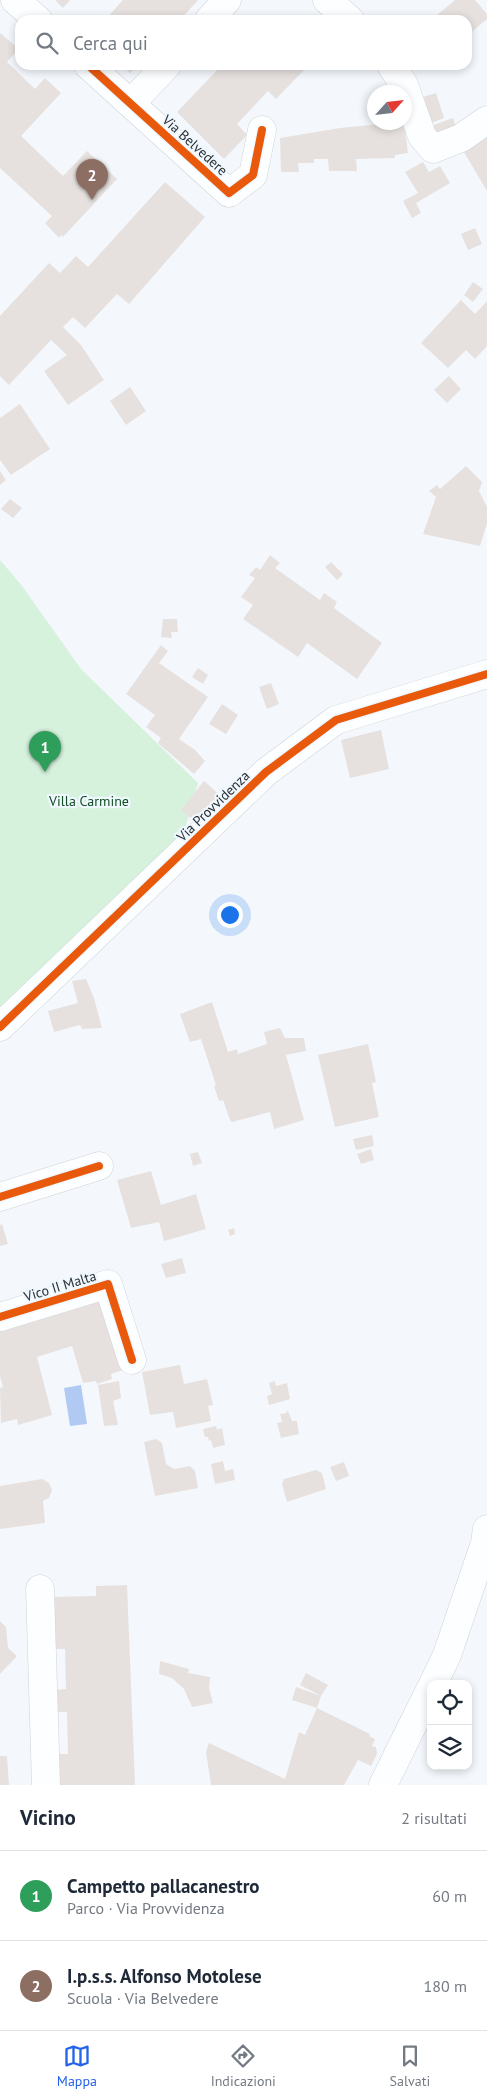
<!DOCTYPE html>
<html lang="it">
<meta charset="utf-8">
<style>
body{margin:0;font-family:"PT Sans",sans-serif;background:#f2f2f3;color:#1f2937}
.controls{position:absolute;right:15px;bottom:15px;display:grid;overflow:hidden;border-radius:10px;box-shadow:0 2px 8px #0003}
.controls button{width:45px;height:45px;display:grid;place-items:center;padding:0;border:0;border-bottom:1px solid #e0e1e3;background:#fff;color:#1f2937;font:25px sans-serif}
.compass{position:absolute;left:367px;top:85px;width:45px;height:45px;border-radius:50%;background:#fff;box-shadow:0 2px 8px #0003;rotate:63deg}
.you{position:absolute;left:229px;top:914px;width:18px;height:18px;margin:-12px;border:4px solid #fff;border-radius:50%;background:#1a73e8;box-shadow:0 0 0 8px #1a73e833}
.badge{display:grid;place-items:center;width:32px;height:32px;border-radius:50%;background:#2563eb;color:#fff;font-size:16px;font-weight:700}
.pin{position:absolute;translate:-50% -41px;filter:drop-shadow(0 1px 2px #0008)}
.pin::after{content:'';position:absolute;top:26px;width:18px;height:15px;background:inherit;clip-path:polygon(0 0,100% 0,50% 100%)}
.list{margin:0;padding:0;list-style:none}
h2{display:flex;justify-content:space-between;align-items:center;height:65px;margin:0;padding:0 20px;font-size:21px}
h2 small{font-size:16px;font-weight:400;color:#747a83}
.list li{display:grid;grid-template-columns:32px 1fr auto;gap:15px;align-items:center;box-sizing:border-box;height:90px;padding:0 20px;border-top:1px solid #e0e1e3}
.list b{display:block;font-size:19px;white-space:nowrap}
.list p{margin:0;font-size:16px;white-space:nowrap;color:#747a83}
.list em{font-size:16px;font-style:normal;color:#747a83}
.icon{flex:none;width:28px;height:28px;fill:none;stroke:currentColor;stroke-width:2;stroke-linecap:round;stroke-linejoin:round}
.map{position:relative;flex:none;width:487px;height:1785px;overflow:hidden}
.search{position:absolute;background:#fff;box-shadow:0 2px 8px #0003;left:15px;right:15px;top:15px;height:55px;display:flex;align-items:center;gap:12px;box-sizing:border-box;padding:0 18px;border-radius:15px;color:#747a83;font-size:19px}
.sheet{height:245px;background:#fff}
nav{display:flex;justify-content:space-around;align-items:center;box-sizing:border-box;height:70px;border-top:1px solid #e0e1e3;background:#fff;font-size:14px;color:#747a83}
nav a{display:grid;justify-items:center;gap:2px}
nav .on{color:#2563eb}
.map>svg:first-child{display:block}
</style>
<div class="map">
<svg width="487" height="1785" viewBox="0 0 487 1785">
<rect width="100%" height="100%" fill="#f4f8fc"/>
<!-- green -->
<path fill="#d6f2dd" d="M0 560 22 586 81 669 198 783 184 832 0 1013Z"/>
<!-- water -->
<path fill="#b1caf4" d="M81 1385 87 1424 70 1426 64 1388Z"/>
<!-- building -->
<path fill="#e6e1df" d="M55 0H70L63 8Z
M123 0H198L180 20H105Z
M455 0H475L487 14V19L467 36V20H431Z
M271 15 277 20H266Z
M0 33 19 49 7 62 35 89 45 78 61 93 21 136 63 176 87 151 117 179 63 237 61 235 59 238 45 223 52 216 0 168Z
M121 65H138L130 73Z
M222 65H301L305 69 276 99 268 91 237 124 247 135 224 159 177 112Z
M436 93 444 118 429 124 420 98Z
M453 118 458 133 442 138 428 127Z
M404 122 408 153 395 155V158L356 159 357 171H329L328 159H314V163H298L299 172H281L280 138 340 128Z
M487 132V191L461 147Z
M423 162 429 172 440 166 450 183 416 203 421 213 412 218 403 201 418 193 405 172Z
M165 182 205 217 129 304 117 294 85 328 73 317 63 327 81 345 104 380 68 405 44 371 67 355 51 340 9 385 0 376V316L49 263 60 273 76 256 88 267Z
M475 228 482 244 468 250 461 234Z
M473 282 483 289 473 302 464 295Z
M461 300 475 314 487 301V346L475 359 466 350 448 368 421 343Z
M449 376 461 389 447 403 434 390Z
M130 387 146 411 126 425 110 401Z
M20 404 50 449 11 475 0 460V418Z
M466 466 482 482 479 491 487 507V523L480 546 423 534 436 497 429 491 437 485 440 489Z
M0 471 6 480 0 485Z
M10 499 22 508 13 518 1 509Z
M270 555 280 563 275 568 320 600 324 593 337 602 334 608 382 643 357 679 307 643 298 657 243 619 253 605 241 597 255 578 249 575 256 567 260 570Z
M331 562 343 574 337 580 325 567Z
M163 619H177L178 632H171L172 638 161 637Z
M161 645 168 651 159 663 208 697 179 739 195 750 205 761 194 774 158 743 161 738 146 727 155 715 126 694Z
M198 668 208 675 203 684 192 677Z
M271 683 279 704 267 709 259 687Z
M222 704 238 715 226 734 209 724Z
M381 730 389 769 350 778 341 740Z
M204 781 222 797 199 825 181 810Z
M86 979 94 998 102 1028 82 1029 80 1025 54 1032 48 1011 78 1003 72 981Z
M212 1002 228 1052 237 1049 238 1054 267 1044 264 1032 280 1028 285 1038H304L306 1051 286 1055 304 1120 274 1129 270 1112 232 1122 230 1120 223 1100 219 1101 214 1086 216 1085 201 1039 190 1042 180 1014Z
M368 1044 376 1082 372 1083 379 1117 335 1127 318 1055Z
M372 1135 374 1146 356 1150 353 1139Z
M371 1149 374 1160 361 1164 357 1154Z
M198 1152 202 1163 193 1166 190 1154Z
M151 1171 161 1205 196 1194 206 1229 164 1241 159 1222 131 1228 117 1180Z
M2 1224 8 1244 0 1246V1225Z
M234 1228 235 1234 230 1236 228 1230Z
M182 1258 186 1273 166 1278 161 1264Z
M101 1296 126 1369 111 1374 112 1379 97 1384 96 1381 83 1383 72 1346 37 1357 52 1415 18 1425 17 1419 1 1423 0 1388 3 1387 0 1376V1326Z
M180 1365 184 1384 207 1379 213 1405 208 1406 211 1421 176 1428 173 1412 150 1415 142 1372Z
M119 1381 121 1398 113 1401 118 1425 104 1426 98 1385Z
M275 1381 276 1386 287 1383 290 1399 269 1405 267 1396 272 1394 269 1383Z
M286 1411H288L292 1421H297L299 1434 281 1438 277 1423 282 1422 280 1414 287 1413Z
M216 1426 217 1430 222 1428 225 1445 213 1448 211 1440 209 1441 208 1437H205L203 1429Z
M156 1439 162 1443 166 1464 174 1469 190 1466 195 1471 198 1488 155 1496 144 1442Z
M223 1461 225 1471 233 1469 235 1480 215 1484 211 1464Z
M344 1462 349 1476 336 1481 330 1467Z
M316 1470 322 1473 326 1489 287 1502 282 1484 284 1479Z
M42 1479 49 1483 52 1490 49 1498 43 1501 45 1523 0 1529V1486Z
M127 1585 135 1785H56L55 1754H68L67 1712H55L54 1690 66 1689 65 1649H52L50 1597 96 1596V1586Z
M0 1621 6 1627 8 1648 17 1656 0 1674Z
M160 1661 189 1669 188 1673 210 1677 209 1688 213 1703 192 1707 184 1689 172 1678 159 1674Z
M306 1673 328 1685 321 1696 300 1685Z
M296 1687 321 1696 317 1708 370 1734 369 1736 375 1739 372 1746 376 1747 377 1754 371 1766 358 1760 344 1785H211L206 1752 209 1743 285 1779 299 1732 305 1735 317 1708 292 1700Z
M0 1756H7L9 1785H0Z"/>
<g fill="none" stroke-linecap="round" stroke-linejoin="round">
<defs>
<path id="minor" d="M15 0 38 20
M327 0 350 20
M209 20 227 0
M88 65 229 193 253 175 262 130
M391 65 404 85 422 136 433 149 461 138 487 120
M131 103 167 65
M0 1027 266 772 336 720 487 674
M0 1197 99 1166
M0 1317 108 1284 132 1360
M40 1589 46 1785"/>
<path id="major" d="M433 1684 447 1655 485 1543 487 1529
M383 1785 431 1688"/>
</defs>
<!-- minor casing -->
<use href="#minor" stroke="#cfd3d6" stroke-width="29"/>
<!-- major casing -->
<use href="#major" stroke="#cfd3d6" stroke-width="29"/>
<!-- minor -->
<use href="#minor" stroke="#fdfeff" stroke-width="28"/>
<!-- major -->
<use href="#major" stroke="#fdfeff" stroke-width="28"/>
<defs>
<path id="cycleway" d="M88 65 229 193 253 175 262 130
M0 1027 266 772 336 720 487 674
M0 1197 99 1166
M0 1317 108 1284 132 1360"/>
</defs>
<!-- cycleway casing -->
<use href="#cycleway" stroke="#f0f8ff" stroke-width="11"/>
<!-- cycleway -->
<use href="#cycleway" stroke="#e8590c" stroke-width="8"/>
</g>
<g text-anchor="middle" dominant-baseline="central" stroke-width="4.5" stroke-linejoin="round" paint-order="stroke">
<!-- street labels -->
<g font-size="14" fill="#2c2f32" stroke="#f0f8ff">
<text transform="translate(195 145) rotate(42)">Via Belvedere</text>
<text transform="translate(213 806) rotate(-44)">Via Provvidenza</text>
<text transform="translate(60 1286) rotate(-17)">Vico II Malta</text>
</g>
<!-- park labels -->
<g font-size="14" fill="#104e1f" stroke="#f0f8ff">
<text x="89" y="801">Villa Carmine</text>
</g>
</g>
</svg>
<div class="controls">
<button><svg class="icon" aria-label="locate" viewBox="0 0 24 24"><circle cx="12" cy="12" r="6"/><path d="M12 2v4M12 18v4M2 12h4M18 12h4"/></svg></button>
<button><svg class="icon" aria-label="layers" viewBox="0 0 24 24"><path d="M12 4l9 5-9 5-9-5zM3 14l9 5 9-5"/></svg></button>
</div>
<svg class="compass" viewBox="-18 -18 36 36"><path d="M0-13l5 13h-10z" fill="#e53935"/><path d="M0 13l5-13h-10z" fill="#747a83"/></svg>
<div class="you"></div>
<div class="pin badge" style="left:45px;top:772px;background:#2e9e5b">1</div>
<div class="pin badge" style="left:92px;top:200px;background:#8d6e63">2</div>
<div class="search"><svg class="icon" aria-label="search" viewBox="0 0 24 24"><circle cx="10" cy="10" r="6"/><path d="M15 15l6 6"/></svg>Cerca qui</div>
</div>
<section class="sheet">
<h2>Vicino<small>2 risultati</small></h2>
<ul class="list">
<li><span class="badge" style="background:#2e9e5b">1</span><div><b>Campetto pallacanestro</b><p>Parco · Via Provvidenza</p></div><em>60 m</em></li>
<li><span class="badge" style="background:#8d6e63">2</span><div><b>I.p.s.s. Alfonso Motolese</b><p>Scuola · Via Belvedere</p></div><em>180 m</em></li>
</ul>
</section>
<nav>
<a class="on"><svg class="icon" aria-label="map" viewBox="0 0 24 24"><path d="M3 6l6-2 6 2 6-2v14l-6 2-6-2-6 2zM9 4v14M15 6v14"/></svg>Mappa</a>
<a><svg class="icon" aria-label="directions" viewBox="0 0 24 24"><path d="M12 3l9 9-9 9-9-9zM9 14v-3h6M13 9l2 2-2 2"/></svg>Indicazioni</a>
<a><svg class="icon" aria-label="saved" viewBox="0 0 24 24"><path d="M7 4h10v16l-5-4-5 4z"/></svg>Salvati</a>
</nav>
